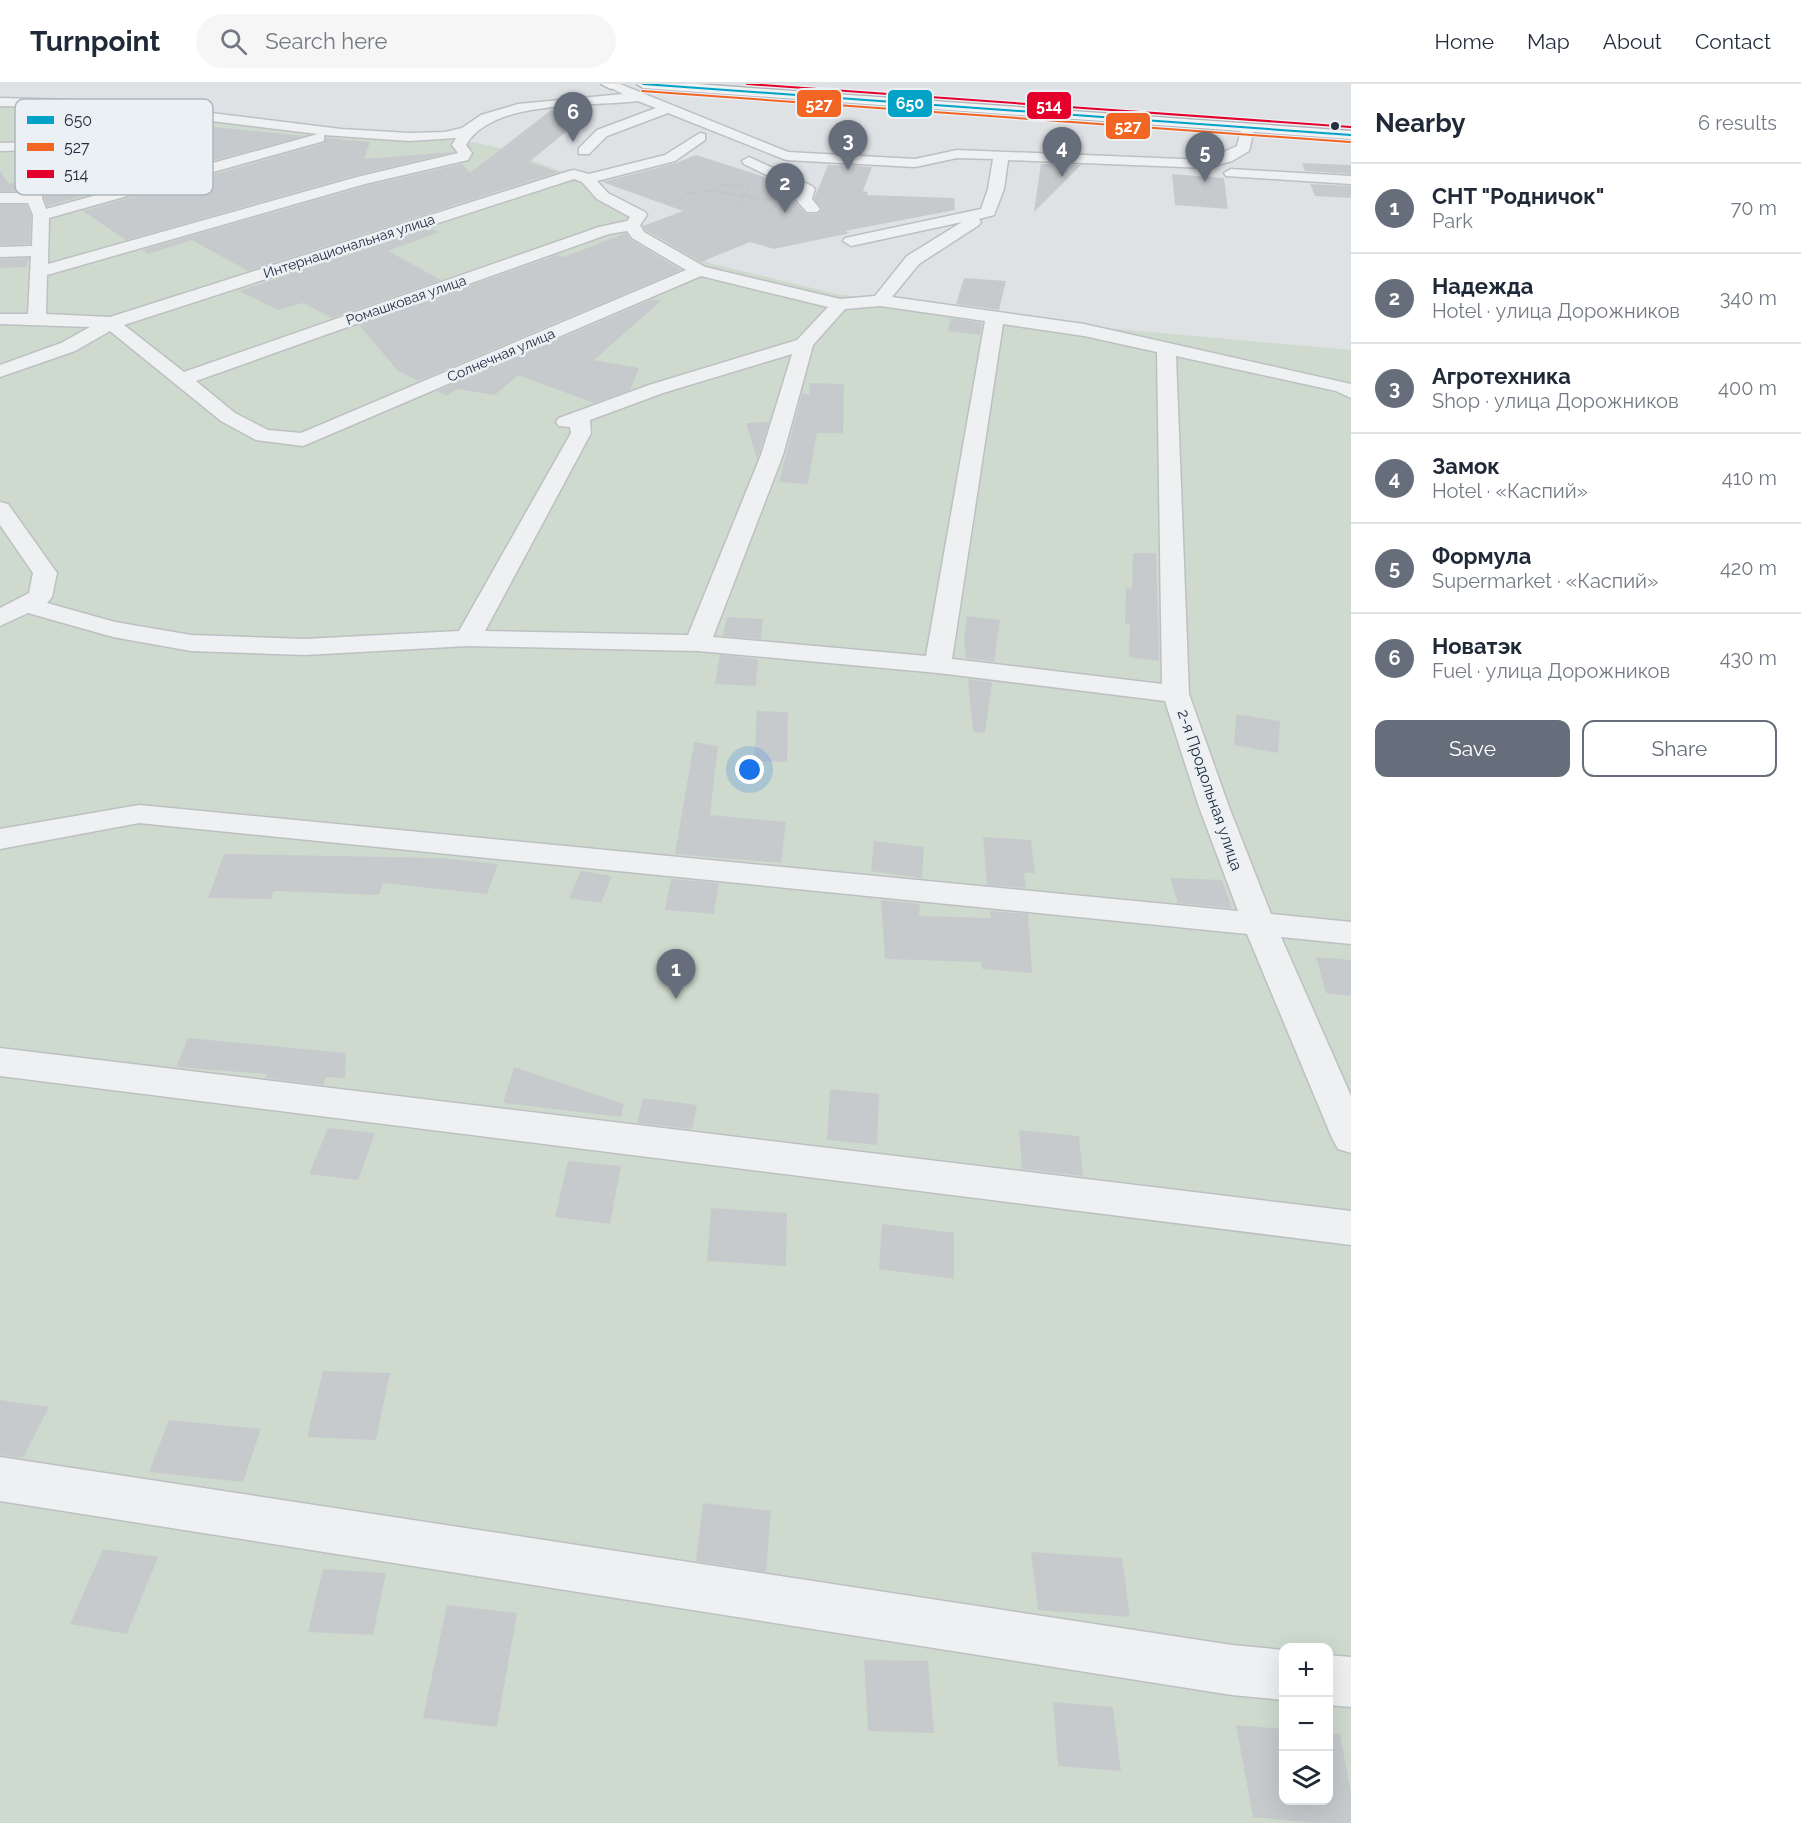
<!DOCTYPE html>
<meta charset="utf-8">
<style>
body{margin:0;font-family:Raleway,sans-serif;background:#f6f6f7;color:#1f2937}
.controls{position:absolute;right:18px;bottom:18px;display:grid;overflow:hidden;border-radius:12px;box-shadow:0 6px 24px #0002}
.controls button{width:54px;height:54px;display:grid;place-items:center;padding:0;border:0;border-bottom:2px solid #e0e1e3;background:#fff;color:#1f2937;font:30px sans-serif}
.you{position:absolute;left:750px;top:686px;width:21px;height:21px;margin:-15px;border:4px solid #fff;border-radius:50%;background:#1a73e8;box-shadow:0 0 0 9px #1a73e833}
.badge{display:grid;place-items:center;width:39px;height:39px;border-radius:50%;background:#656e7a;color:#fff;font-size:20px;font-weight:700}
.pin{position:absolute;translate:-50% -50px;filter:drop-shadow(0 2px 3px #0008)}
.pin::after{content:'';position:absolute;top:32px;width:21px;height:18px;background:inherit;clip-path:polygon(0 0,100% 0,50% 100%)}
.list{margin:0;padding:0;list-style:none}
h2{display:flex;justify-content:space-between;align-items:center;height:78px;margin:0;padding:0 24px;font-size:26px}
h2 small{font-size:20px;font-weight:400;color:#747a83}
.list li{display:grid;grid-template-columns:39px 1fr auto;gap:18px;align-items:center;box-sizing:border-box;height:90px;padding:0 24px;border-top:2px solid #e0e1e3}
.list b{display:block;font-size:22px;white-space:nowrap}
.list p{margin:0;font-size:20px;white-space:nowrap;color:#747a83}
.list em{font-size:20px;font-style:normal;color:#747a83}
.actions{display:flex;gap:12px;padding:18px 24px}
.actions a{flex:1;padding:14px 0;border:2px solid #656e7a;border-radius:12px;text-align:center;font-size:21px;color:#656e7a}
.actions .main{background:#656e7a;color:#fff}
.icon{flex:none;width:33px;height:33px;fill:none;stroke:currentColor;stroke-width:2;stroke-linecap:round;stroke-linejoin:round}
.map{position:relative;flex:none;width:1351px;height:1739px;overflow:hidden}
header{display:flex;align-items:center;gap:36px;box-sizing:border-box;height:84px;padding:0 30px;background:#fff;border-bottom:2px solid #e0e1e3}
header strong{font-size:28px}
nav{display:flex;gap:33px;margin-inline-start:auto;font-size:21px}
.search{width:420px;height:54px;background:#f6f6f7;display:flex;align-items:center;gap:15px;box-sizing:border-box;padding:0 21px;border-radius:33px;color:#747a83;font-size:22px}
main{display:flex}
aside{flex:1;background:#fff}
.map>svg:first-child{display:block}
</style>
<header>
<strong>Turnpoint</strong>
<div class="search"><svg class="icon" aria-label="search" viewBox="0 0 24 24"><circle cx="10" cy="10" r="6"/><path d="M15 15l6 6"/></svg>Search here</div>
<nav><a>Home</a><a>Map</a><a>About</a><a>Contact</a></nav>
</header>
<main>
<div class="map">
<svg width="1351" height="1739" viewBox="0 0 1351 1739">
<rect width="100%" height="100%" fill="#dfe2e5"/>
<!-- green -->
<path fill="#cfdace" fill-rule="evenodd" d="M13 15 306 43 433 49 504 65 590 99 634 135 709 179 837 210 1106 244 1351 266V1739H0V16ZM1284 1564H1328V1716H1284Z"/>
<!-- building -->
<path fill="#c7cacd" d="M567 24 578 38 529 78 558 88 248 187 192 156 148 170 142 166 366 102 462 80 470 89 551 26Z
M214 43 304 52 47 122 44 114 48 89 88 78 86 82 106 81V73L191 51 198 53Z
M326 54 370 58 364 75 453 68 356 91 126 156 83 127 325 59Z
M696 71 765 93 796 108 794 118 807 130H817L822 125 814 115 828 81 872 83 863 107 868 108 867 111 954 114 955 126 845 147 850 149 774 165 750 158 701 178 646 146 643 142 683 127 602 98 676 79Z
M1302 79 1351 81V90L1305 87Z
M1041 80 1081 81 1034 128Z
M0 86 9 100 27 94 25 107H0Z
M1172 90 1224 94 1228 125 1175 121Z
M1310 100 1351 102V114L1315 112Z
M0 121H27L31 132 30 160 0 161Z
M429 144 440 148 388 167 441 196 332 234 303 219 278 226 239 207Z
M626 149 631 156 681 186 418 297 398 287 359 241 557 171 564 173Z
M29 174 26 183 0 184V175Z
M964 194 1006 197 999 226 956 220Z
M651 216H662L594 276 639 284 630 306 594 319 518 291 495 311 457 305 447 312 437 307Z
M951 234 982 239 980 251 948 247Z
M810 299 844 300 843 349H817L808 400 779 398 802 309 809 311Z
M769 338 759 370 757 375 746 339Z
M1133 469H1156L1159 577 1129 573 1130 540H1125L1126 504 1132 505Z
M967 532 1000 536 994 578 966 574 964 552Z
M727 533 763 535 761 555 723 552Z
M720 571 758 575 756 602 715 600Z
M968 595 992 598 985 649 973 648Z
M757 627 788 628 787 678 754 677Z
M1236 630 1280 637 1278 669 1234 661Z
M694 658 718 662 710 731 786 738 781 779 675 770Z
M983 753 1031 756 1035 789H1024L1026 804 987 801Z
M874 757 924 763 922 794 871 787Z
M224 770 442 774 498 780 487 810 383 799 379 811 274 807 271 815 208 814Z
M581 787 612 792 601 819 569 814Z
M1170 794 1222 796 1232 824 1178 819Z
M671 795 719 799 714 830 665 826Z
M881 816 920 820 919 832 991 834 990 827 1028 830 1032 889 982 885 981 878 885 875Z
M1316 873 1351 876V912L1326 909Z
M188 954 346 969 345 994 326 993 323 1001 265 994 267 990 176 983Z
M514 983 624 1020 621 1033 503 1019Z
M830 1005 879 1010 877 1061 827 1056Z
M643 1014 697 1021 692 1045 637 1039Z
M328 1044 375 1049 358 1096 309 1090Z
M1019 1046 1079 1052 1083 1092 1022 1085Z
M568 1077 621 1082 610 1140 555 1133Z
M711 1124 787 1129 786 1182 707 1177Z
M882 1140 954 1149V1195L879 1185Z
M323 1287 390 1289 376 1356 307 1353Z
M0 1316 49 1323 23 1374 0 1371Z
M169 1336 261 1345 243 1398 149 1388Z
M703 1419 771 1427 766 1488 696 1477Z
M103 1465 158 1473 127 1550 70 1540Z
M1031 1468 1122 1474 1130 1533 1038 1526Z
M323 1485 386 1489 373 1551 308 1548Z
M447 1521 517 1529 497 1643 423 1634Z
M864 1576 928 1577 934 1649 868 1647Z
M1053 1618 1113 1623 1121 1687 1058 1682Z
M1236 1641 1284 1645V1716H1329V1649L1340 1650 1351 1709V1739H1313L1253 1733Z"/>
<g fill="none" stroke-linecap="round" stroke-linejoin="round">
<defs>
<path id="minor" d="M620 0 788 68 915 75 957 66 1206 76 1237 62 1242 42H1252L1254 45 1249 67 1232 77 1207 84 1008 76 1004 105 994 131 979 135 981 138 979 141 919 180 892 213 1084 240 1351 300V314L1336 307 1176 272 1189 610 1229 723 1271 830 1351 838V860L1281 853 1351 1012V1069L1338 1065 1332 1054 1247 850 139 739 0 765V745L139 721 1238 827 1199 723 1165 617 938 589 698 567 468 562 305 571 191 567 113 553 28 529 0 542V524L29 509 33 489 0 441V418L8 420 57 489 52 513 47 519 115 538 191 551 305 555 459 547 571 349 570 343 559 342 556 338 559 334 649 301 797 256 828 223 701 192 303 362 256 356 221 337 110 247 75 267 0 293V281L61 259 90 243 0 240V230H28L31 172 0 173V163L32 162 33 131 28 119H0V109H27L35 66 0 67V59L36 58 35 23 0 22V14L114 17 341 45 409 49 445 48 462 44 481 31 518 20 623 10 605 1ZM638 17 656 24 597 46 579 64V70H589L607 52 668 29 786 76 915 83 957 74 993 75 988 105 981 125 845 154 843 157 851 162 962 138 907 172 875 212 840 215 705 183 644 148 640 141 647 131 645 128 608 109 597 97 675 77 705 56V50L700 49 665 71 589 90 574 86 569 87 110 233 46 230 47 191 365 100 468 76 472 69 466 61C492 15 591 23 638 17ZM48 23 114 25 206 36 47 78 50 62ZM212 37 318 50 46 125 42 114 46 87 212 43ZM324 51 409 57 456 54 452 61 458 69 357 93 48 180 49 134 324 57ZM574 95 582 98 597 115 630 133 627 137 599 143 184 288 124 241ZM627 147 632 154 686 186 301 349 268 346 235 329 196 297 609 150ZM880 222 985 237 926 572 713 553 783 371 813 261 845 225ZM1003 240 1084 252 1157 268 1162 600 952 575ZM792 270 761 371 688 551 485 547 591 349 590 336 663 309Z
M749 73 812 102 815 105 812 115 820 125 817 128H807L796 116 799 107 744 80 742 77Z
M1231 85 1351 92V100L1226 92 1224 89Z
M0 964 1351 1127V1161L0 992Z
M0 1373 1232 1561 1284 1566V1616L1232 1611 0 1417Z
M1328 1571 1351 1573V1623L1328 1621Z"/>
<path id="highway" d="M601 0H617V1L611 5Z
M637 0H696L1351 47V55L643 4Z"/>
</defs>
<!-- minor casing -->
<use href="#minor" stroke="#bdc0c3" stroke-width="3"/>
<!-- highway casing -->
<use href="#highway" stroke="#b1b5ba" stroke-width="3"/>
<!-- path -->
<path stroke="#bdc0c5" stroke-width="1.5" stroke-dasharray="2 2" stroke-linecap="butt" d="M714 107 721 101 742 102
M686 109 714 107 768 116
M735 123 750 104
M767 127 779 119"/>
<!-- minor -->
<use href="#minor" fill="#eef0f2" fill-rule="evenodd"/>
<!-- highway -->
<use href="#highway" fill="#f3f4f5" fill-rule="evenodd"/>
<defs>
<path id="bus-1" d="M643 0 1351 51"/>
<path id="bus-2" d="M642 7 1350 58"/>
<path id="bus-3" d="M747 0 1351 43"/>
</defs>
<!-- bus-1 casing -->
<use href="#bus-1" stroke="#ebf0f5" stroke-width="4.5"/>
<!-- bus-2 casing -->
<use href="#bus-2" stroke="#ebf0f5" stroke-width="4.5"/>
<!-- bus-3 casing -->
<use href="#bus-3" stroke="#ebf0f5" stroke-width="4.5"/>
<!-- bus-1 -->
<use href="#bus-1" stroke="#02a3c7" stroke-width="2"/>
<!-- bus-2 -->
<use href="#bus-2" stroke="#f26522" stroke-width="2"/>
<!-- bus-3 -->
<use href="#bus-3" stroke="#e4002b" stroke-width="2"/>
</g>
<!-- markers -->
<circle fill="#242f40" stroke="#ebf0f5" stroke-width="2" cx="1335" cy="42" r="5"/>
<g text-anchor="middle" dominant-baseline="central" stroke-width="5" stroke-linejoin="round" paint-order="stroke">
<!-- far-street labels -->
<g font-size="14" fill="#242f40" stroke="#ebf0f5">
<text transform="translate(349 162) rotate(-18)">Интернациональная улица</text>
<text transform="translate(406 216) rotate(-19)">Ромашковая улица</text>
<text transform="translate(501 271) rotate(-23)">Солнечная улица</text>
</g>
<!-- street labels -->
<g font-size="16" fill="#242f40" stroke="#ebf0f5">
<text transform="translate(1210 706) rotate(71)">2-я Продольная улица</text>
</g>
</g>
<!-- legend -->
<rect x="15" y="15" width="198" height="96" rx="9" fill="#ebf0f5" stroke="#afb6bf" stroke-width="1.5"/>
<rect x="27" y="32" width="27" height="8" fill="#02a3c7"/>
<rect x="27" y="59" width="27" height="8" fill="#f26522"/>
<rect x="27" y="86" width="27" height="8" fill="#e4002b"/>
<g font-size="16" fill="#242f40">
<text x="64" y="42">650</text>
<text x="64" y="69">527</text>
<text x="64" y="96">514</text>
</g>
<g stroke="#ebf0f5" stroke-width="2">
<rect x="887" y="5" width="46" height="29" rx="6" fill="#02a3c7"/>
<rect x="796" y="5" width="46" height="29" rx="6" fill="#f26522"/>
<rect x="1026" y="7" width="46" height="29" rx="6" fill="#e4002b"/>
<rect x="1105" y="28" width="46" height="28" rx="6" fill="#f26522"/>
</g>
<g font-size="16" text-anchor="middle" font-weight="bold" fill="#fff">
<text x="910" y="25">650</text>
<text x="819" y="26">527</text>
<text x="1049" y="27">514</text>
<text x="1128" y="48">527</text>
</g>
</svg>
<div class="controls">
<button>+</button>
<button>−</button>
<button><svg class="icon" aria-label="layers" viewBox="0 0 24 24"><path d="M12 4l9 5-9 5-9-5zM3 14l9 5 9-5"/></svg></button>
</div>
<div class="you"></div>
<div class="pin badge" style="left:676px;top:915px">1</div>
<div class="pin badge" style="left:785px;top:129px">2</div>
<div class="pin badge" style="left:848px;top:86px">3</div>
<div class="pin badge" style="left:1062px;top:93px">4</div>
<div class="pin badge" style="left:1205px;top:98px">5</div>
<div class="pin badge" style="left:573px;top:58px">6</div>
</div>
<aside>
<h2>Nearby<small>6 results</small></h2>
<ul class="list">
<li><span class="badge">1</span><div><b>СНТ &quot;Родничок&quot;</b><p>Park</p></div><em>70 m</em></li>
<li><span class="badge">2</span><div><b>Надежда</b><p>Hotel · улица Дорожников</p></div><em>340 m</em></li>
<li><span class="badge">3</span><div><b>Агротехника</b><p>Shop · улица Дорожников</p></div><em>400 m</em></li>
<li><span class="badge">4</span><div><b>Замок</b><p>Hotel · «Каспий»</p></div><em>410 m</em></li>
<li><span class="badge">5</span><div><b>Формула</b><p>Supermarket · «Каспий»</p></div><em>420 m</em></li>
<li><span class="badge">6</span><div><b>Новатэк</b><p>Fuel · улица Дорожников</p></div><em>430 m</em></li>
</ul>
<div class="actions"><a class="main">Save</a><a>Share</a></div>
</aside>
</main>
